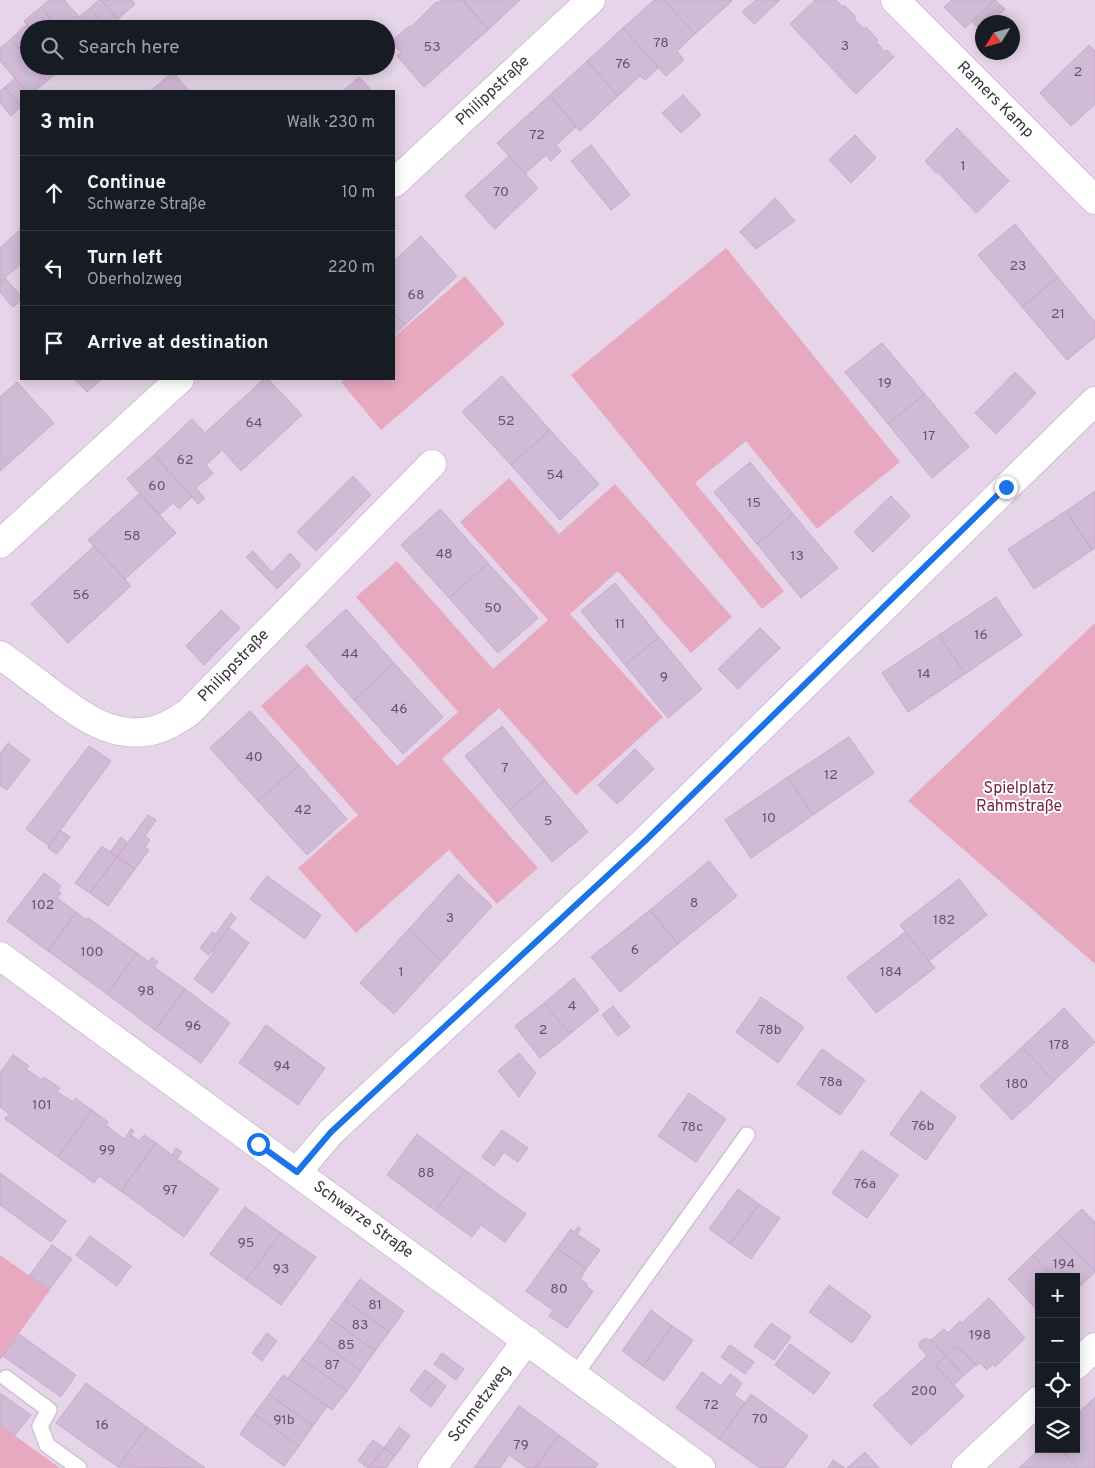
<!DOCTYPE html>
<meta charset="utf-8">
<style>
body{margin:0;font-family:Overpass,sans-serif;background:#20242c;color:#f1f3f6}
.controls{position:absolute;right:15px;bottom:15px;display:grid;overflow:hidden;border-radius:0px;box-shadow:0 2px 12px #0003}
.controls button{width:45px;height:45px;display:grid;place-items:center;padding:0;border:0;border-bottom:1px solid #363941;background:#171b24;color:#f1f3f6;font:25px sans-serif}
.compass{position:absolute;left:975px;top:15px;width:45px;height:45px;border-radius:50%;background:#171b24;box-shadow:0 2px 12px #0003;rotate:233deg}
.stop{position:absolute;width:15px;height:15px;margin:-11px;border:4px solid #1a73e8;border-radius:50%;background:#fff}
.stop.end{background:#1a73e8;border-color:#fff;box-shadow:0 1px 5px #0008}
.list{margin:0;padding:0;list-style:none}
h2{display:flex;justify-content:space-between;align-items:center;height:65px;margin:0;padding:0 20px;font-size:21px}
h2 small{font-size:16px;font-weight:400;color:#9ea1a6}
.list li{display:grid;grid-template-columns:32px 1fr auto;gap:15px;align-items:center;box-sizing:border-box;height:75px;padding:0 20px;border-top:1px solid #363941}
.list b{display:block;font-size:19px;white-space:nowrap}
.list p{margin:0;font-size:16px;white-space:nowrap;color:#9ea1a6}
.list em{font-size:16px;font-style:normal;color:#9ea1a6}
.icon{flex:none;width:28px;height:28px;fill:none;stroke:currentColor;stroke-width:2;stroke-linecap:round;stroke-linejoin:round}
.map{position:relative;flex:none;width:1095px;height:1468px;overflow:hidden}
.search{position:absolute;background:#171b24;box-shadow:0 2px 12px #0003;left:20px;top:20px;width:375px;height:55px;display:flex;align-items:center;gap:12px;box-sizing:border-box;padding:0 18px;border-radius:28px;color:#9ea1a6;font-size:19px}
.panel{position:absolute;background:#171b24;box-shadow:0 2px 12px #0003;left:20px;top:90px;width:375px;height:290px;border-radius:0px}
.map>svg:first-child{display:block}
</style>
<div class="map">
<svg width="1095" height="1468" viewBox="0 0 1095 1468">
<rect width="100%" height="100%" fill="#efe2f1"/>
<!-- residential -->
<path fill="#e6d4e9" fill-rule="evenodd" d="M0 0H1095V1468H60L0 1425V1360L49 1290 0 1255ZM982 22H1012V52H982ZM29 29H386V66H29ZM21 91H394V379H21ZM1039 1277H1076V1449H1039Z"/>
<!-- green -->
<path fill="#e7a9c0" d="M726 248 900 462 817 529 746 441 695 483 784 591 762 609 571 375Z
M465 276 505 324 381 430 341 382 345 379H394V337Z
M509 478 559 534 615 484 732 617 691 653 618 571 570 614 663 717 576 795 499 708 442 759 538 868 497 904 449 850 356 933 298 868 358 815 261 706 307 664 397 766 458 712 356 597 397 561 493 669 548 620 460 522Z
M1095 623V964L908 801Z
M0 1255 50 1290 0 1360Z
M0 1425 60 1468H0Z"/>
<!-- building -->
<path fill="#d0bad6" stroke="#c6abcd" d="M49 0H64L90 29H59L41 7Z
M99 0H101L122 23 115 29H108L90 8Z
M101 0H132L135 4 118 19Z
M441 0H463L488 30 424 87 397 56 401 52 391 42 409 26 411 27 436 2 437 3Z
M463 0H520L488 30Z
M654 0H664L695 34 677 51 684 60 666 76 623 28Z
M664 0H731L732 1 695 34Z
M756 0H780L754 24 742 12Z
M815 0H836L843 7 844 5 856 17 854 19 864 29 866 27 878 40 876 42 885 52 887 50 894 57 856 94 790 24Z
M952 0H995L965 28 944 7Z
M995 0 1005 9 991 22H982V31L972 22Z
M41 7 59 29H31L27 25 24 21Z
M90 8 108 29H90L79 17Z
M27 24 31 29H29V60L11 39Z
M623 28 658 68 645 80 640 76 618 96 587 61Z
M11 39 29 60V66H34L47 81 35 91H26L0 61V48Z
M1089 45 1095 51V104L1071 126 1040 93Z
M587 61 618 96 580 131 550 95Z
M34 66H64V67L47 81Z
M173 72 189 91H150Z
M359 77 372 91H343Z
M15 78 26 91H21V107L5 87Z
M5 87 21 107 11 116 0 103V91Z
M550 95 576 127 556 145 561 151 551 161 546 155 525 174 497 143Z
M683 95 701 115 681 133 662 113Z
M957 128 1009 181 976 213 938 172 936 173 925 161Z
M855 135 876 158 851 183 829 160Z
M591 145 630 195 611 210 571 161Z
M509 156 538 188 495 229 465 196Z
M775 198 795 221 756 249 740 232Z
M1015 224 1058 277 1022 307 978 255Z
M21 229V264L0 282V248Z
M421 236 457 276 405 325 394 313V261Z
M1058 277 1095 322V337L1067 360 1022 307Z
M5 278 21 296V300L13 307 0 292V283Z
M394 313 405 325 394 335Z
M882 343 925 394 888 424 845 372Z
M1015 372 1036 393 996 434 975 413Z
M502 376 550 430 511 465 462 412Z
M74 379H102L87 392Z
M264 379H268L302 415 241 471 206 432Z
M17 382 54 423 9 463 0 454V397Z
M925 394 969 447 932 478 888 424Z
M192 419 221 451 206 465 213 473 196 488 205 498 198 504 154 455Z
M550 430 599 484 560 520 511 465Z
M0 454 9 463 0 471Z
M154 455 192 497 179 509 173 503 159 515 127 479Z
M750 462 793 514 757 544 714 492Z
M353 476 371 495 316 551 297 532Z
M1095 491V548L1092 550 1066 511Z
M140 493 176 533 125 579 88 540Z
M891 496 910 516 873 552 854 532Z
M440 509 488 563 449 598 401 545Z
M1066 511 1092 550 1034 589 1008 549Z
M793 514 838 568 801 598 757 544Z
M94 546 131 586 68 643 31 604Z
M253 551 272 572 290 553 301 565 277 589 246 557Z
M488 563 538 618 498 653 449 598Z
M615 583 659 637 625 665 581 611Z
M996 597 1022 635 965 674 939 635Z
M346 609 394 663 354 700 306 646Z
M221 610 240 628 204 665 186 646Z
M760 628 780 648 738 689 718 669Z
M939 635 965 674 908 712 882 673Z
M659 637 702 689 668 718 625 665Z
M394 663 443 717 403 754 354 700Z
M250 711 299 765 258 801 210 748Z
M502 726 545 780 509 810 465 756Z
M849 737 874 773 813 815 788 777Z
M8 743 30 760 7 790 0 785V754Z
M89 746 111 761 49 846 26 829Z
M635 749 654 769 617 804 598 785Z
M299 765 347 819 307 855 258 801Z
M788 777 813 815 751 858 725 820Z
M545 780 588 832 552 862 509 810Z
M148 815 156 820 145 836 150 840 145 847 149 850 135 869 117 857Z
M60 830 70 837 57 854 48 848Z
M121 837 128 843 117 857 110 852Z
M102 846 117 857 90 893 75 883Z
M117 857 135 869 108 906 90 893Z
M709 861 737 896 678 944 650 910Z
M44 873 61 886 58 890 61 893 57 898 76 912 48 951 7 921Z
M458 874 492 906 442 961 409 929Z
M267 876 321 915 305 939 250 899Z
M959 879 987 915 929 961 900 925Z
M650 910 678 944 620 992 591 957Z
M76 912 87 920 88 918 137 953 107 994 48 951Z
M231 913 236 918 209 955 200 948 212 932 216 934Z
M229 928 249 943 213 993 194 979 214 952 212 951Z
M409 929 442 961 394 1014 360 983Z
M905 932 935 968 876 1013 847 977Z
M137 953 149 962 152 957 158 962 154 967 185 989 155 1030 107 994Z
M574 978 599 1010 570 1034 544 1003Z
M185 989 230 1023 201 1063 155 1030Z
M761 997 804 1027 778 1063 736 1032Z
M544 1003 570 1034 540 1058 515 1026Z
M613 1006 630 1027 618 1036 602 1015Z
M1064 1008 1095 1042 1054 1081 1022 1047Z
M266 1025 325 1068 298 1105 239 1063Z
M1022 1047 1054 1081 1012 1120 980 1086Z
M822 1049 865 1080 840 1115 797 1084Z
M519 1053 536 1073 519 1097 498 1071Z
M13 1055 29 1066 26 1069 42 1080 44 1077 60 1088 57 1092 73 1102 75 1098 92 1110 58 1157 5 1119 9 1114 0 1107V1073Z
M921 1091 956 1117 926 1160 890 1134Z
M689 1093 726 1119 696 1162 658 1136Z
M92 1110 108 1122 106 1125 124 1139 131 1129 134 1131 131 1135 139 1141 144 1135 156 1143 121 1191 99 1176 94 1183 58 1157Z
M502 1130 528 1148 518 1162 504 1152 494 1166 482 1157Z
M417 1134 465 1170 436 1211 387 1175Z
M156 1143 172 1155 176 1148 182 1152 177 1159 219 1189 184 1237 121 1191Z
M862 1150 898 1175 867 1218 832 1193Z
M465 1170 526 1214 505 1242 481 1225 472 1237 436 1211Z
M0 1173 66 1221 51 1242 0 1205Z
M738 1189 759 1204 730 1244 709 1229Z
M759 1204 780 1218 751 1259 730 1244Z
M245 1207 281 1233 246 1280 210 1254Z
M1082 1209 1095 1222V1272L1057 1232Z
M578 1227 581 1229 577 1234 600 1250 586 1269 557 1248 571 1229 574 1232Z
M1057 1232 1095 1272 1076 1290V1277H1053L1033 1255Z
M281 1233 316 1257 281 1305 246 1280Z
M90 1236 131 1266 117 1286 76 1255Z
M52 1245 72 1259 49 1290 29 1276Z
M557 1248 586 1269 580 1279 587 1284 586 1286 593 1291 567 1328 549 1316 553 1310 526 1291Z
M1033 1255 1053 1277H1039V1312L1008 1279Z
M360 1279 404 1311 389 1332 345 1300Z
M829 1285 871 1316 852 1343 809 1312Z
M989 1298 1025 1338 995 1367 993 1364 987 1370 980 1363 976 1366 957 1345 946 1356 931 1340 944 1329 948 1333 960 1321 962 1323Z
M345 1300 389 1332 375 1351 331 1319Z
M651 1310 672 1326 643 1366 622 1351Z
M331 1319 375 1351 361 1371 317 1339Z
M771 1323 791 1337 774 1360 754 1346Z
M672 1326 693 1340 664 1381 643 1366Z
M267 1333 277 1341 262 1361 252 1353Z
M19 1334 76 1375 61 1397 3 1356Z
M317 1339 361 1371 347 1391 302 1359Z
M923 1339H928L931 1340 946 1356 935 1365 964 1396 911 1445 873 1405 927 1356 919 1346 920 1342Z
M790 1344 830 1373 814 1394 775 1365Z
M730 1345 754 1362 745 1374 721 1357Z
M957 1345 976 1365 964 1375 946 1356Z
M442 1353 464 1369 456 1380 434 1364Z
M946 1356 964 1375 954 1385 935 1365Z
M302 1359 347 1391 332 1410 288 1378Z
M425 1370 436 1378 420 1399 410 1390Z
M702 1372 721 1386 730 1374 742 1383 734 1395 745 1403 719 1439 676 1408Z
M283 1375 327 1406 313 1426 269 1394Z
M436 1378 446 1386 431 1407 420 1399Z
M86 1383 147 1427 118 1467 56 1423Z
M0 1393 31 1415 15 1435 0 1425Z
M269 1394 313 1426 299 1446 254 1414Z
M751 1394 808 1436 784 1468H760L719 1439Z
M1095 1397V1468H1077L1060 1449H1076V1415Z
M519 1406 559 1435 535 1468H527L509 1455 500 1468H474Z
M254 1414 299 1446 284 1466 240 1434Z
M147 1427 205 1468 118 1467Z
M399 1427 410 1436 395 1456 384 1448Z
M559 1435 598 1464 595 1468H535Z
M373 1440 384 1448 368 1468 358 1460Z
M384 1448 395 1456 386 1468H369Z
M1039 1449H1060L1077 1468H1019Z
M865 1452 879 1468H847Z
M833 1460 845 1468H828Z"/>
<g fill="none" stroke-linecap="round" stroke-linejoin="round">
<defs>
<path id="lane" d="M575 1375 747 1135
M6 1378 49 1410 40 1426 47 1445 79 1468"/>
<path id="street" d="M895 0 1095 200
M394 183 591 0
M0 544 180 379
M0 655C17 667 33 679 50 692 77 712 106 736 143 732 160 731 174 722 188 713L432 464
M0 956 701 1468
M297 1172 331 1132 646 840 1095 401
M1076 1365 1095 1347
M432 1468 527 1340
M966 1468 1039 1400"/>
</defs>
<!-- lane casing -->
<use href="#lane" stroke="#d3bfd7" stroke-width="18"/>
<!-- street casing -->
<use href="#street" stroke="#d3bfd7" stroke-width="30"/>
<!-- lane -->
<use href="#lane" stroke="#fff" stroke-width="15"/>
<!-- street -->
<use href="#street" stroke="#fff" stroke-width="28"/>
</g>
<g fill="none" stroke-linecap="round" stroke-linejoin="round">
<!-- route -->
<path stroke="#1a73e8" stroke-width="6" d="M258 1144 297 1172 331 1132 646 840 1006 487"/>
</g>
<g text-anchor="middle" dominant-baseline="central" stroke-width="4" stroke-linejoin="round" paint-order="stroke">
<!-- number labels -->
<g font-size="14" fill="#635567">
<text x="661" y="43">78</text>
<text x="845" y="46">3</text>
<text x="432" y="47">53</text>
<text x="623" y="64">76</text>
<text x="1078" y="72">2</text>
<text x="537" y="135">72</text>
<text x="963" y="166">1</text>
<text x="501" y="192">70</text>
<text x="1018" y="266">23</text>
<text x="416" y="295">68</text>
<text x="1058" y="314">21</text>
<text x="885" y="383">19</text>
<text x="506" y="421">52</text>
<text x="254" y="423">64</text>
<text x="929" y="436">17</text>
<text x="185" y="460">62</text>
<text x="555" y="475">54</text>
<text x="157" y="486">60</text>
<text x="754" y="503">15</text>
<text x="132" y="536">58</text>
<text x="444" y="554">48</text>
<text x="797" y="556">13</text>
<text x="81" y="595">56</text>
<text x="493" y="608">50</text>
<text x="620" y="624">11</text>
<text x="981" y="635">16</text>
<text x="350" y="654">44</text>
<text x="924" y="674">14</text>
<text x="664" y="677">9</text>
<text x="399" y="709">46</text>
<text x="254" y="757">40</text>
<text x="505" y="768">7</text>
<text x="831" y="775">12</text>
<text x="303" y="810">42</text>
<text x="769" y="818">10</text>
<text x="548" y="821">5</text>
<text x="694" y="903">8</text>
<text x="43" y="905">102</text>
<text x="450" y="918">3</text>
<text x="944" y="920">182</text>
<text x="635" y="950">6</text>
<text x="92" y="952">100</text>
<text x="401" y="972">1</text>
<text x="891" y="972">184</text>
<text x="146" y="991">98</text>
<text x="572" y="1006">4</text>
<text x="193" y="1026">96</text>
<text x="543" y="1030">2</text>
<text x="770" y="1030">78b</text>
<text x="1059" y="1045">178</text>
<text x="282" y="1066">94</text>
<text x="831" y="1082">78a</text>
<text x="1017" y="1084">180</text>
<text x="42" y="1105">101</text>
<text x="923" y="1126">76b</text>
<text x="692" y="1127">78c</text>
<text x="107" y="1150">99</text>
<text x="426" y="1173">88</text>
<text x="865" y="1184">76a</text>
<text x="170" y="1190">97</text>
<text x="246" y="1243">95</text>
<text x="1064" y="1264">194</text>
<text x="281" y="1269">93</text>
<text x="559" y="1289">80</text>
<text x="375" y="1305">81</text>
<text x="360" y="1325">83</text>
<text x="980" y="1335">198</text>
<text x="346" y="1345">85</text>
<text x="332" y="1365">87</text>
<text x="924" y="1391">200</text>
<text x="711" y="1405">72</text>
<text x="760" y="1419">70</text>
<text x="284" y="1420">91b</text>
<text x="102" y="1425">16</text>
<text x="521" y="1445">79</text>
</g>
<!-- street labels -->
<g font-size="16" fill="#3f3342" stroke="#fff">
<text transform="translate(493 91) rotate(-43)">Philippstraße</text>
<text transform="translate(995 100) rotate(45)">Ramers Kamp</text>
<text transform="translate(234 666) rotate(-46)">Philippstraße</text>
<text transform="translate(363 1220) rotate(36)">Schwarze Straße</text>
<text transform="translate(480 1404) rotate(-53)">Schmetzweg</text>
</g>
<!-- park labels -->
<g font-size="16" fill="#742636" stroke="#fff">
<text x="1019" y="789">Spielplatz<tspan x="1019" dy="18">Rahmstraße</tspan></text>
</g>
</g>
</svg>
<div class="controls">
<button>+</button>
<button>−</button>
<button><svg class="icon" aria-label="locate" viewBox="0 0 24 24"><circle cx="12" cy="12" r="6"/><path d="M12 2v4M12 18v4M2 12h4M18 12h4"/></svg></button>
<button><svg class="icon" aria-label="layers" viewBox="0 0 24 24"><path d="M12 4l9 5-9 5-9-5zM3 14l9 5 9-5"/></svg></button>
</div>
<svg class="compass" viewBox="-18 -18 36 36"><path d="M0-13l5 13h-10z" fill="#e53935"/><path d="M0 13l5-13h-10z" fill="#9ea1a6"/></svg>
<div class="stop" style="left:258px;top:1144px"></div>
<div class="stop end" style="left:1006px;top:487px"></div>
<div class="search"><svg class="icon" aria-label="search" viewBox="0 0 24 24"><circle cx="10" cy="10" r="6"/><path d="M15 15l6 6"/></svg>Search here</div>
<section class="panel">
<h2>3 min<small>Walk · 230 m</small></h2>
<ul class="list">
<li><svg class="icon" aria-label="ahead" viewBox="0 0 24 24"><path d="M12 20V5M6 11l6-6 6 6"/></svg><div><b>Continue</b><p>Schwarze Straße</p></div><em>10 m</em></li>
<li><svg class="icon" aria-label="left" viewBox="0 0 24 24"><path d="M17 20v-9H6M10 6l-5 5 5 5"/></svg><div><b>Turn left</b><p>Oberholzweg</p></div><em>220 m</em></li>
<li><svg class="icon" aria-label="arrive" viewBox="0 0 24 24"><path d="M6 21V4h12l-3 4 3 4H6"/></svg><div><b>Arrive at destination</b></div></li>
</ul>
</section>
</div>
